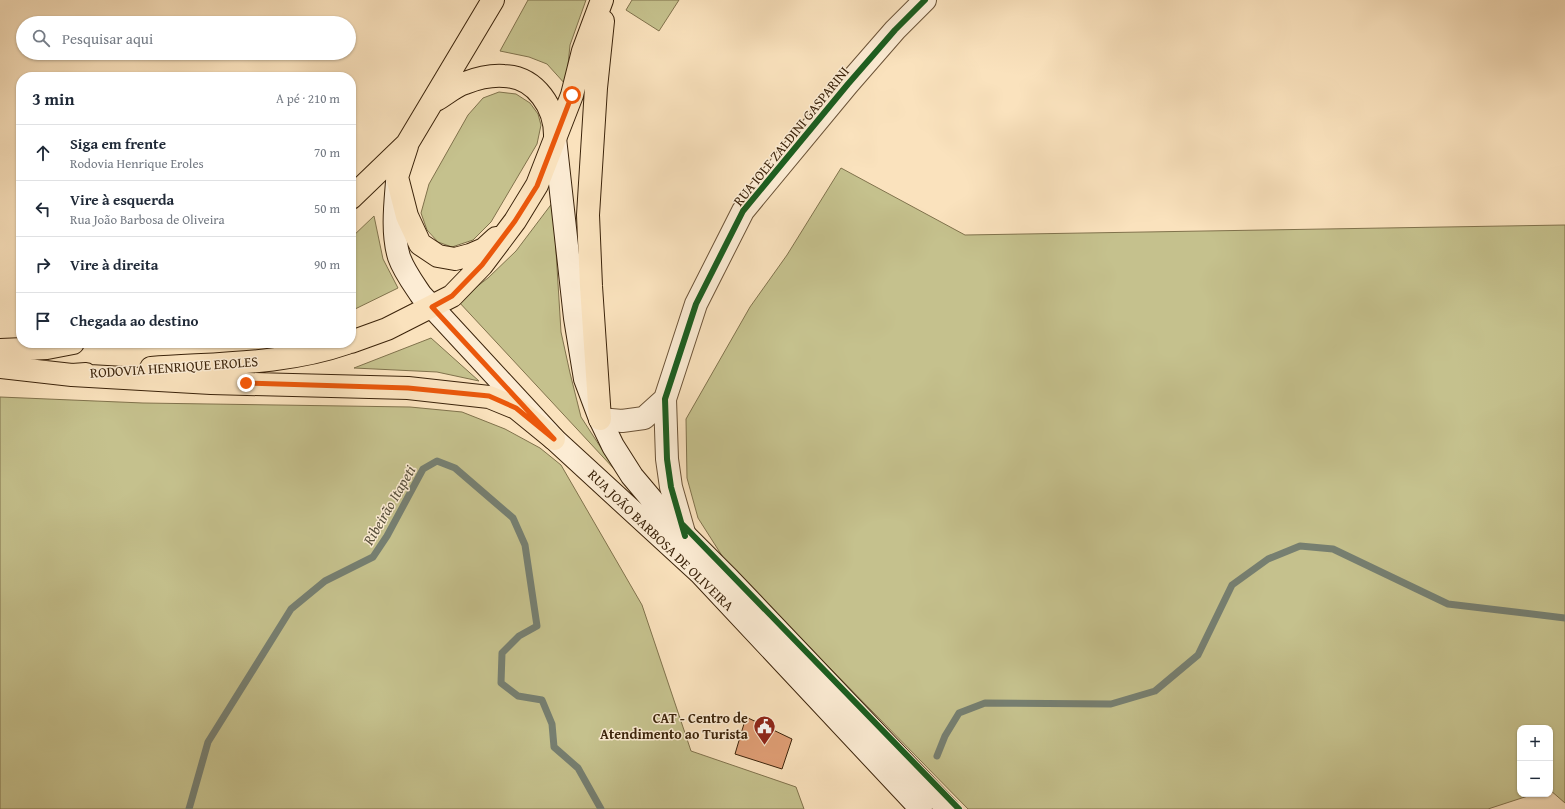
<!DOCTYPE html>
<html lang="pt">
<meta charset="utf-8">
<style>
body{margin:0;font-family:"Gentium Book Plus",serif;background:#f2f2f3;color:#1f2937}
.controls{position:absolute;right:12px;bottom:12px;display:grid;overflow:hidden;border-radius:8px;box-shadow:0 1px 3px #0004}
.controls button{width:36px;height:36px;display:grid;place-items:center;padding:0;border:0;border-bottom:1px solid #e0e1e3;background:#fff;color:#1f2937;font:20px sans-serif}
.stop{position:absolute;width:12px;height:12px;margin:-9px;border:3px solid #ea580c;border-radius:50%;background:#fff}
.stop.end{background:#ea580c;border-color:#fff;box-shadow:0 1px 4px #0008}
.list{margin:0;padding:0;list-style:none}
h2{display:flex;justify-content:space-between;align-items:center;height:52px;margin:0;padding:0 16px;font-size:17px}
h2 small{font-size:13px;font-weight:400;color:#747a83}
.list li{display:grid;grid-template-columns:26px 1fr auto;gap:12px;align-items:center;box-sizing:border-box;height:56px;padding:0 16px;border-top:1px solid #e0e1e3}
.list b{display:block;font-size:15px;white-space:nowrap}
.list p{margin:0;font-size:13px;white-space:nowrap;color:#747a83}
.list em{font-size:13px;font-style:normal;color:#747a83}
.icon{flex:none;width:22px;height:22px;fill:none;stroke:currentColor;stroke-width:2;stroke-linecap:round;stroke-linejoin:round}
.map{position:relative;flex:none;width:1565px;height:809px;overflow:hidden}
.search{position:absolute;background:#fff;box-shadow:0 1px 3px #0004;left:16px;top:16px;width:340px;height:44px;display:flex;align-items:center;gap:10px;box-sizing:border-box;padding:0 14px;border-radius:22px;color:#747a83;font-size:15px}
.panel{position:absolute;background:#fff;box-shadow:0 1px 3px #0004;left:16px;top:72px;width:340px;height:276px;border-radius:16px}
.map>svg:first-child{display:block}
</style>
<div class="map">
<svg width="1565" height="809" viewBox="0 0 1565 809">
<rect width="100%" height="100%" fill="#fae2bd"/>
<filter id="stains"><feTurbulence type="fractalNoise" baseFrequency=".005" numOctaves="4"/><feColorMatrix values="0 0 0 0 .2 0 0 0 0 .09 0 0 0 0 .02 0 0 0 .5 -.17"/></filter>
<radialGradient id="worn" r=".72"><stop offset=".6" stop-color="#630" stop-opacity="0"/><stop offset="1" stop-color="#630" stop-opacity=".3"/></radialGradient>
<!-- green -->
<path fill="#c5c18d" stroke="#80724c" d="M528 0H586L570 45 566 85 547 64 529 57 500 51Z
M632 0H679L659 31 626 10Z
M499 92 516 94 530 103 538 114 541 125 537 144 491 222 473 240 452 247 438 242 427 230 421 213 429 184 468 115 483 98Z
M841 168 965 235 1565 225V803L1550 790V728H1520V794H1534L1488 809H968L726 562 698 518 687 478 686 419 750 307 787 255Z
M553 202 561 332 570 373 581 417 616 471 458 301 488 278 516 251Z
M374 216 383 259 398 288 351 311V238Z
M431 338 479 381 437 372 354 368Z
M0 397 143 403 410 407 462 412 505 429 540 448 561 465 642 605 691 751 796 787 804 809H0Z"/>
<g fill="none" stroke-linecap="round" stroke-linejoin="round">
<!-- stream -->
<path stroke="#767f71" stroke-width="7" d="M937 756 945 736 959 713 985 703 1111 704 1155 691 1198 655 1232 585 1268 559 1300 546 1333 549 1448 604 1565 618
M189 809 208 742 291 609 325 581 373 557 387 536 423 469 437 461 455 468 513 518 525 545 537 626 519 636 502 653 501 683 518 696 542 700 552 724 554 747 578 768 601 809"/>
</g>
<!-- building -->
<path fill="#e09e75" stroke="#3b230a" d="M746 717 792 739 782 769 735 754Z"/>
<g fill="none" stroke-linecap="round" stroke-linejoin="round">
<defs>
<path id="tertiary" d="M600 419 622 421 644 418 665 399
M685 536 671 487 667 459 665 399 696 304 743 211 848 84 895 30 925 0"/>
<path id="secondary" d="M555 138 575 318 585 379 600 419 613 446 632 476 664 514 729 579 948 809
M397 182C395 206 392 234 399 257 404 271 413 283 421 295L554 439 701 574 921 809"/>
<path id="primary" d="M436 100C445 95 455 86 465 83 478 78 491 75 504 76 536 77 556 108 555 138
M407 146 397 177 407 216 420 244 438 256 455 259 470 255 484 249 496 238
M351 198 407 144 493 0
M351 342 387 329 452 296 482 265 515 221 537 185 572 95 583 51 602 0
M0 350 47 348 73 343
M0 367 72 375 86 374
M151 368C216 363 284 365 347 343
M72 375 211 383 408 388 489 397 516 408 554 439
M600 419 591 286 588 215 596 88 603 21"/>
</defs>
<!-- tertiary casing -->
<use href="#tertiary" stroke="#6b5337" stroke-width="24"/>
<!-- secondary casing -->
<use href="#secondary" stroke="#3b230a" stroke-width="24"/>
<!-- primary casing -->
<use href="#primary" stroke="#3b230a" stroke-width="24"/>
<!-- tertiary -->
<use href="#tertiary" stroke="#fcecd4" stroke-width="22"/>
<!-- secondary -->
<use href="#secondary" stroke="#fcecd4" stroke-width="22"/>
<!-- primary -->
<use href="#primary" stroke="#fae2bd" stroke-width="22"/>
<defs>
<path id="cycleway" d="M683 525 959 809
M685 536 671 487 667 459 665 399 696 304 743 211 848 84 895 30 925 0"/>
</defs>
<!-- cycleway casing -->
<use href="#cycleway" stroke="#fcecd4" stroke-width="8"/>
<!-- cycleway -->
<use href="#cycleway" stroke="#1b5e20" stroke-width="6"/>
</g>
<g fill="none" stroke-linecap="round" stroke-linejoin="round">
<!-- route -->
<path stroke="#ea580c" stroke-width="5" d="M246 383 408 388 489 396 516 408 554 439 432 307 452 296 482 265 515 221 537 186 572 95"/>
</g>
<!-- icons -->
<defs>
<symbol id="civic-pin" viewBox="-11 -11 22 30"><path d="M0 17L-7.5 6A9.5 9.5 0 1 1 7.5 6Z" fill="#8f2418" stroke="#fcecd4"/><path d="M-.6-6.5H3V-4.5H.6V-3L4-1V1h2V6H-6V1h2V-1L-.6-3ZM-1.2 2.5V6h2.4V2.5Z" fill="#fff"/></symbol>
</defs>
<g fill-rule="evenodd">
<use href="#civic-pin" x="752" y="714" width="25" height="34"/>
</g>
<g text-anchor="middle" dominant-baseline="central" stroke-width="3" stroke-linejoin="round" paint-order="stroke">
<!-- street labels -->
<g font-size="14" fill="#3b230a" stroke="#fcecd4">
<text transform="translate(791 136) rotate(-51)">RUA IOLE ZALDINI GASPARINI</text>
<text transform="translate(174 367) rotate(-4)">RODOVIA HENRIQUE EROLES</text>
<text transform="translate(661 540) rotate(44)">RUA JOÃO BARBOSA DE OLIVEIRA</text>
</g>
<!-- poi labels -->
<g font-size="14" font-weight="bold" fill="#3b230a" stroke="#fcecd4" text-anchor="end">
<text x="748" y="718">CAT - Centro de<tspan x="748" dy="16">Atendimento ao Turista</tspan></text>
</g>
<!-- water labels -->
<g font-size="15" font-style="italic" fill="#59513d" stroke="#fcecd4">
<text transform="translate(389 505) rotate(-60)">Ribeirão Itapeti</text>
</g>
</g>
<rect width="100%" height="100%" filter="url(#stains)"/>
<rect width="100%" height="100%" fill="url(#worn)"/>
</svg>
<div class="controls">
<button>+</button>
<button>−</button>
</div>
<div class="stop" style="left:572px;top:95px"></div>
<div class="stop end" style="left:246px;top:383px"></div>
<div class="search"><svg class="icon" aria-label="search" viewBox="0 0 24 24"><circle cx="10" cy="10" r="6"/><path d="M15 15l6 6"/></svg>Pesquisar aqui</div>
<section class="panel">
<h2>3 min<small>A pé · 210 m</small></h2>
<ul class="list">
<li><svg class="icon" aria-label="ahead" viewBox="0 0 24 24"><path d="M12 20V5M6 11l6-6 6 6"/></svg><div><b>Siga em frente</b><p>Rodovia Henrique Eroles</p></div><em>70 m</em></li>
<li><svg class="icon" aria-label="left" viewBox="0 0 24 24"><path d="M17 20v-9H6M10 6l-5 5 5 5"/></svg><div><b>Vire à esquerda</b><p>Rua João Barbosa de Oliveira</p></div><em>50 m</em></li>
<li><svg class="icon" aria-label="right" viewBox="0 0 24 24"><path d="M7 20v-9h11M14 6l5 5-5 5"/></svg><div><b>Vire à direita</b></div><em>90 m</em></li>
<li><svg class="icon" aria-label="arrive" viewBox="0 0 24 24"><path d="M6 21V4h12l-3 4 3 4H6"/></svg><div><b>Chegada ao destino</b></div></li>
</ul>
</section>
</div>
